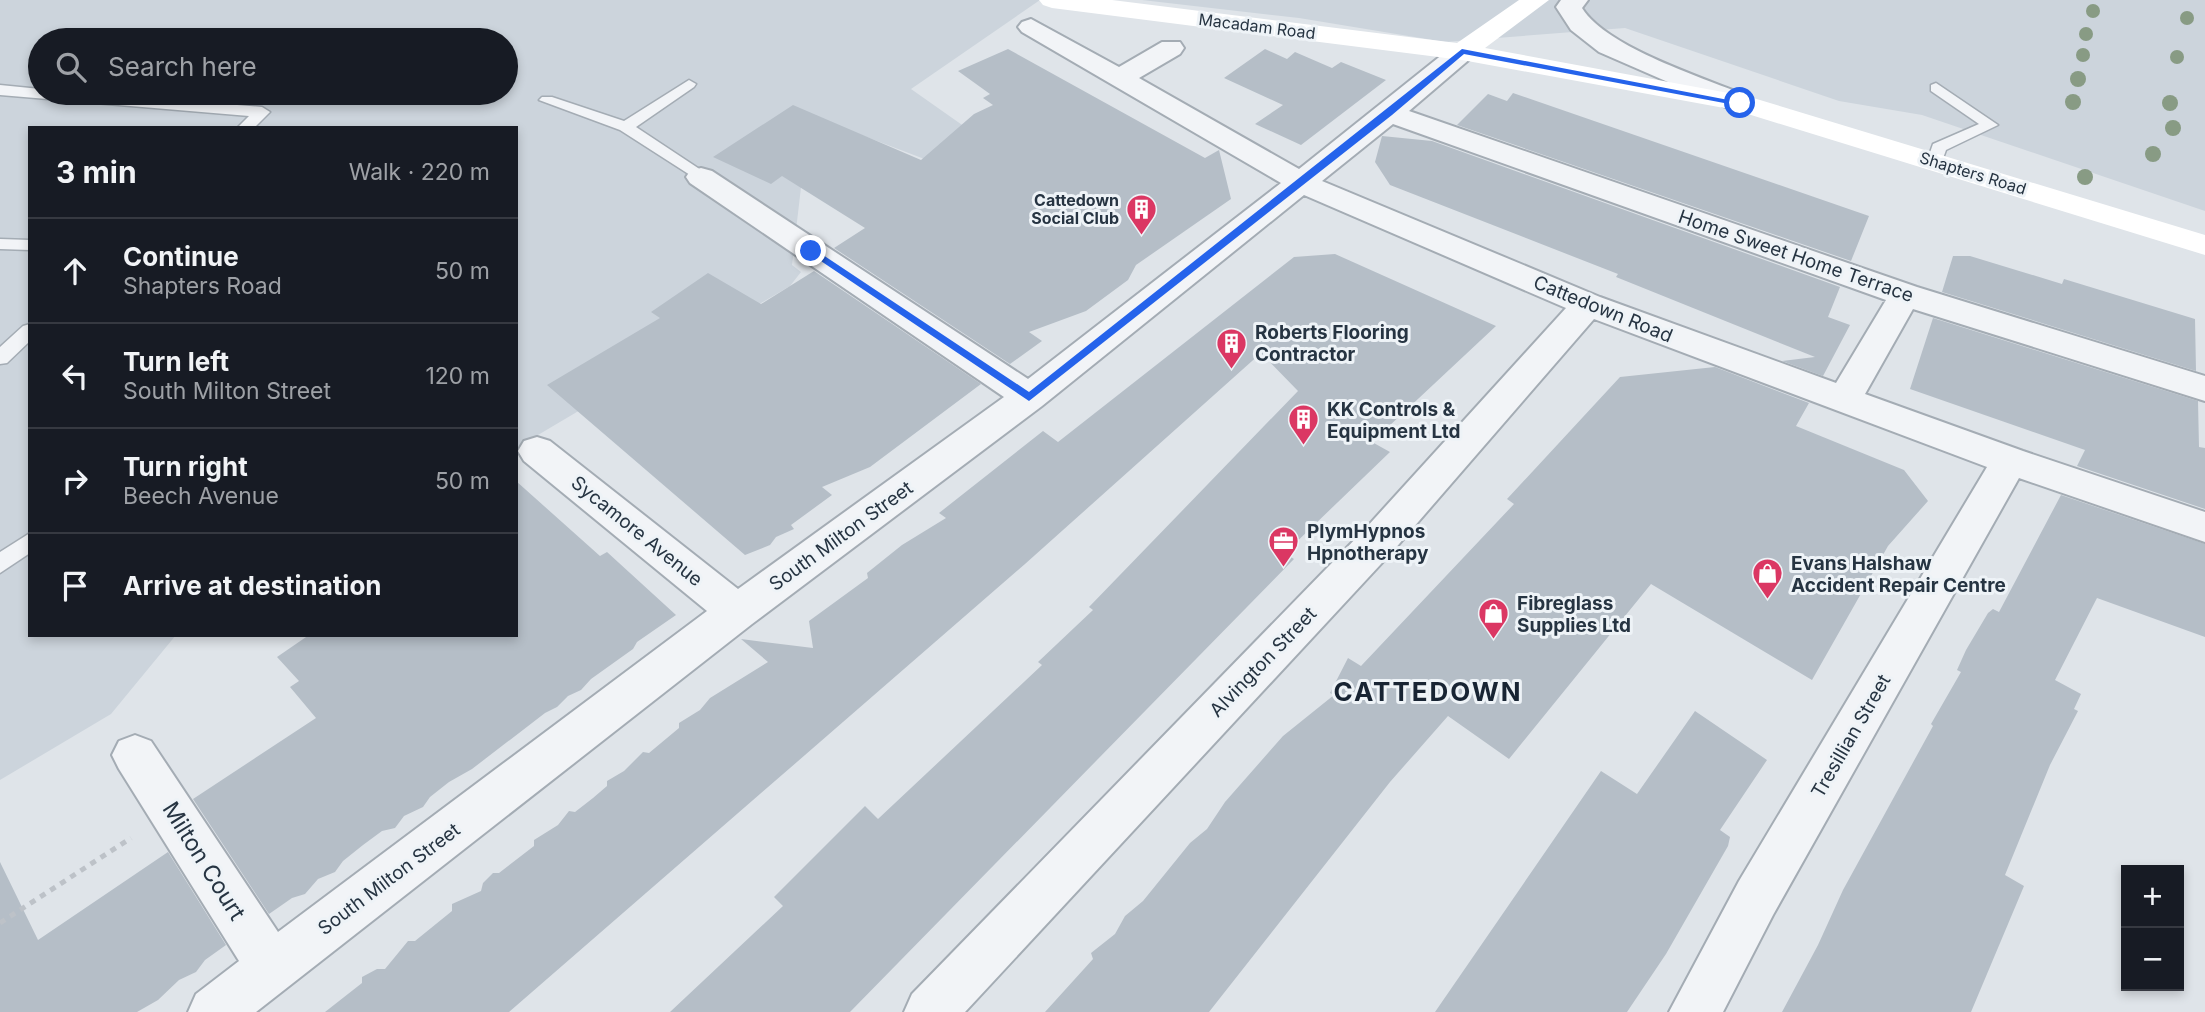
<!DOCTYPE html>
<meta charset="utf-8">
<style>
body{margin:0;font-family:Inter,sans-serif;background:#242831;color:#f1f3f6}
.controls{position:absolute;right:21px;bottom:21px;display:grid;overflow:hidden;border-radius:0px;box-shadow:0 4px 10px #0003}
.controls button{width:63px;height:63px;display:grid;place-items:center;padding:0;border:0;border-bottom:2px solid #363941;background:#171b24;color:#f1f3f6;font:35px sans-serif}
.stop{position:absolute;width:21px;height:21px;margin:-16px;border:5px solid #2563eb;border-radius:50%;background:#fff}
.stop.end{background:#2563eb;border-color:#fff;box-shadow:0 2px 7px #0008}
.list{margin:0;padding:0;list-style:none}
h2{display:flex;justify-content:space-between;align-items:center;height:91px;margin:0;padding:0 28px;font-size:30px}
h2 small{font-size:23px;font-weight:400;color:#9ea1a6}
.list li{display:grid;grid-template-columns:46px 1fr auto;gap:21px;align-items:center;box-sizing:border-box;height:105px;padding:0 28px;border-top:2px solid #363941}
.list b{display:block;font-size:26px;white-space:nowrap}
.list p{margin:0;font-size:23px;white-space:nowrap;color:#9ea1a6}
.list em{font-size:23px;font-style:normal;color:#9ea1a6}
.icon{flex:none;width:38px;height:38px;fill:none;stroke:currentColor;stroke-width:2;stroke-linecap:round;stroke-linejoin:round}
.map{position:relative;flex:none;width:2205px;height:1012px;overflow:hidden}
.search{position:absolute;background:#171b24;box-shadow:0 4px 10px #0003;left:28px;top:28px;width:490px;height:77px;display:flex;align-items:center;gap:18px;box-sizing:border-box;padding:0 24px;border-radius:38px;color:#9ea1a6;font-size:26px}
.panel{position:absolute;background:#171b24;box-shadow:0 4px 10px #0003;left:28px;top:126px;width:490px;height:511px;border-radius:0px}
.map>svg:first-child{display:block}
</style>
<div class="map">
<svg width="2205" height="1012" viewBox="0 0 2205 1012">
<rect width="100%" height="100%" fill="#dfe4e9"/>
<!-- built -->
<path fill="#ccd4dc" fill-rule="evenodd" d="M0 0H1040L911 89 1052 188 956 171 856 133 803 170 792 265 801 272 790 286 516 448V128H30V635H176L111 714 0 780ZM40 40H506V93H40Z
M1142 0H2205V211L1922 115 1839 101 1625 28 1445 42 1299 18Z"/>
<!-- building -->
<path fill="#b5bec7" d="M1008 49 1205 158 1219 150 1231 199 1136 265 1128 280 1086 311 1029 332 1042 341 1010 364 834 248 865 228 782 176 771 184 713 157 793 105 921 160 974 114 993 105 983 98 990 94 958 71Z
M1265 49 1287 59 1295 52 1332 68 1341 62 1386 80 1301 145 1255 124 1283 105 1224 78Z
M349 93H440L436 97Z
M1513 93 1869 216 1851 261 1457 125 1488 94 1507 101Z
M1382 136 1432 141 1840 287 1828 317 1850 325 1823 376 1782 361 1815 357 1616 277 1618 274 1390 185 1375 162Z
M1335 254 1496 326 1372 442 1390 452 1285 553 1294 559 850 1012H670L783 906 774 897 865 806 878 819 1042 665 1038 662 1093 610 1089 607 1298 391 1261 353 1025 564 509 1012H325L362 983V977L377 969H385L408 941H415L452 911V904L481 891 483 883 493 873H499L534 846V840L558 825 569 811 575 812 593 798 607 786V781L624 771 643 752 649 753 679 728V723L700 710 710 698 768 662 741 639 813 648 809 621 868 578 867 573 902 545 946 518 939 513 1043 431 1058 442 1294 257Z
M1953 256H1970L2062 284 2064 279 2195 319 2196 371 1942 292Z
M814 271 981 384 870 467 822 487 832 495 791 525 794 529 776 537 770 545 745 555 547 385 660 318 651 312 708 273 761 304Z
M1933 318 2198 401 2199 447 2205 448V509L2077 466 2085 450 1910 389Z
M1715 367 1809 403 1796 426 1904 470 1928 501 1888 546 1812 680 1651 584 1509 759 1448 716 1390 782 1209 1012H1045L1093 959 1091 953 1115 934 1125 916 1143 901 1190 843 1207 829 1225 802 1283 736 1334 695 1330 693 1348 658 1361 666 1514 504 1507 499 1620 377Z
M516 481 600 556 607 552 676 615 637 642 633 649 591 679 581 690 568 696 557 707 545 713 472 769 449 782 430 797 423 807 404 816 395 828 382 831 363 845 343 861 335 872 318 879 305 894 292 898 269 914 193 799 316 718 290 687 299 681 277 657 309 635H516Z
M2061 495 2205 544V637L2097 598 2055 680 2081 694 2074 709 2078 711 2050 765 2005 875 2024 886 1971 1012H1782L1818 945 1843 890 1933 726 1931 724 1961 672 1957 670 1966 650 1988 613 1993 609 1999 612Z
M1695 711 1767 760 1720 830 1730 837 1728 846 1666 954 1627 1012H1435L1601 771 1637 794Z
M168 852 226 945 205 960 196 972 179 980 158 1000 137 1012H0V862L38 940Z"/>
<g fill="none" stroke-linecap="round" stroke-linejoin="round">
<defs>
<path id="lane" d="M689 80 696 84 694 87 636 127 707 174 709 177 701 182 620 130 539 100 542 97H552L624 121Z
M1936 83 1998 125 1946 150 1941 164 1935 166 1927 161 1933 144 1979 124 1931 91V85Z
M0 85 40 89V93H87L262 107 270 112 254 128H237L249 116 0 95Z
M0 239 30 240V250L0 249Z
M30 324V341L7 363 0 364V347L23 326Z
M30 533V553L0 573V552Z"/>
<path id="street" d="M1561 0H1588L1582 8C1607 48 1705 78 1750 97L1754 103 1750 109 1740 111 1730 109 1599 52 1571 30 1556 7Z
M1031 19 1119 67 1162 42H1180L1184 48 1180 54 1139 78 1299 169 1453 46H1471L1475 52 1471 58 1409 111 1917 287 2205 376V401L1913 309 1865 394 2023 451 2205 512V542L2019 478 1773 915 1723 1012H1669L1739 881 1987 467 1594 319 1393 551 965 1012H904L912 994 1365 529 1566 308 1304 195 1042 406 752 624 256 1012H188L196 994 239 961 119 769 112 755 119 741 135 735 151 741 278 932 707 611 524 461 518 451 524 441 537 437 550 441 738 589 1004 397 690 183 686 177 690 171 701 168 712 171 1028 379 1281 183 1022 32 1018 27 1022 22ZM1393 124 1886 300 1836 383 1600 297 1322 181Z"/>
</defs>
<!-- lane casing -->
<use href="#lane" stroke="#a4acb4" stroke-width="3"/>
<!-- street casing -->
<use href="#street" stroke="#a4acb4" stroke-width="4"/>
<!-- path -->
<path stroke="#bdc2c8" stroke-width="5" stroke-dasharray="6 6" stroke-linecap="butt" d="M0 923 131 838"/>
<!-- lane -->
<use href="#lane" fill="#f2f4f7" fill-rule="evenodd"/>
<!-- street -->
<use href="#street" fill="#f2f4f7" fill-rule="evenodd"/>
<!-- secondary -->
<path fill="#fff" fill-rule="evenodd" d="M1039 0H1112L1457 43 1519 0H1549L1485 48 1750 97 2205 235V255L1735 110 1462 60 1052 8 1043 5Z"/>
</g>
<!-- trees -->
<g fill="#889b84">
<circle cx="2093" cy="11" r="7"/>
<circle cx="2187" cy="18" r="7"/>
<circle cx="2086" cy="34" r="7"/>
<circle cx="2083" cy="55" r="7"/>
<circle cx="2177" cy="57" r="7"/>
<circle cx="2078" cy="79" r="8"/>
<circle cx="2073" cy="102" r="8"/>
<circle cx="2170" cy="103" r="8"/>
<circle cx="2173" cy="128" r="8"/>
<circle cx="2153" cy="154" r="8"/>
<circle cx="2085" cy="177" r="8"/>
</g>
<!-- route -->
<path fill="#2563eb" d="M1462 49 1744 103 1740 106 1464 54 1392 115 1029 401 806 251 814 249 1029 392Z"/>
<!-- icons -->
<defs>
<symbol id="building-pin" viewBox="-11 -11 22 30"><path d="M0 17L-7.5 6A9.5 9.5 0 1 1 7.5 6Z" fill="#db3763" stroke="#eef3f7"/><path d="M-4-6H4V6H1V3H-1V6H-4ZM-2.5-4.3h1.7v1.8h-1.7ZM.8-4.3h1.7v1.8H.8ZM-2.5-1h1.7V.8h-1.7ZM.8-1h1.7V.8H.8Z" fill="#fff"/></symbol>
<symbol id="office-pin" viewBox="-11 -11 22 30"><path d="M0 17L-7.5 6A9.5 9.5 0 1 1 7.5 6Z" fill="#db3763" stroke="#eef3f7"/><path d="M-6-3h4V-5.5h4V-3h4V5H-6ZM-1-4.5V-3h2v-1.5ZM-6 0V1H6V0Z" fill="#fff"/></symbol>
<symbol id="shop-pin" viewBox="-11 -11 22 30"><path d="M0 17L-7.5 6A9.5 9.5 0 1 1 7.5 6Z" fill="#db3763" stroke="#eef3f7"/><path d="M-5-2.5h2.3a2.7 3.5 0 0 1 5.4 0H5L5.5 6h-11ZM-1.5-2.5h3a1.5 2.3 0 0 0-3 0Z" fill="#fff"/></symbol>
</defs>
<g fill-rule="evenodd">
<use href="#building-pin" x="1124" y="192" width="35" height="47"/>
<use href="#building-pin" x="1214" y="326" width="35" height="47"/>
<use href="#building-pin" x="1286" y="402" width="35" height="47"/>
<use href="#office-pin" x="1266" y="524" width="35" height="47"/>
<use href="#shop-pin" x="1750" y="556" width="35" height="47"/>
<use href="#shop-pin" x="1476" y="596" width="35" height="47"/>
</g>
<g text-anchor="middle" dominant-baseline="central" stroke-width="6" stroke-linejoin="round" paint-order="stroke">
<!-- far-street labels -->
<g font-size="16" fill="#263442" stroke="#eef3f7">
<text transform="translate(1257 26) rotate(7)">Macadam Road</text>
<text transform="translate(1973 173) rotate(17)">Shapters Road</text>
</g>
<!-- far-poi labels -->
<g font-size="16" font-weight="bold" fill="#263442" stroke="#eef3f7" text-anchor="end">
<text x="1119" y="200">Cattedown<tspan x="1119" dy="18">Social Club</tspan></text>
</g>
<!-- street labels -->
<g font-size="19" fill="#263442" stroke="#eef3f7">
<text transform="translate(1796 256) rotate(19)">Home Sweet Home Terrace</text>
<text transform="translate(1603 309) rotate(22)">Cattedown Road</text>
<text transform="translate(637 531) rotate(39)">Sycamore Avenue</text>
<text transform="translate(841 536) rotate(-36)">South Milton Street</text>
<text transform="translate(1263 662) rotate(-46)">Alvington Street</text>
<text transform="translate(1851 736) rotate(-60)">Tresillian Street</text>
<text transform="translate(389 879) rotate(-37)">South Milton Street</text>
</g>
<!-- poi labels -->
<g font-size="19" font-weight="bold" fill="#263442" stroke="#eef3f7" text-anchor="start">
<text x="1255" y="332">Roberts Flooring<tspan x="1255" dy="22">Contractor</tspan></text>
<text x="1327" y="409">KK Controls &amp;<tspan x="1327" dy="22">Equipment Ltd</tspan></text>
<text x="1307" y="531">PlymHypnos<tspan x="1307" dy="22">Hpnotherapy</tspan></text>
<text x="1791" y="563">Evans Halshaw<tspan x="1791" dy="22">Accident Repair Centre</tspan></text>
<text x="1517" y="603">Fibreglass<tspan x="1517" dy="22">Supplies Ltd</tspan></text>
</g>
<!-- near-street labels -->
<g font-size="23" fill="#263442" stroke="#eef3f7">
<text transform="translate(204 861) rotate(58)">Milton Court</text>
</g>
<!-- district labels -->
<g font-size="26" font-weight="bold" letter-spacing="2" fill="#182433" stroke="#eef3f7">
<text x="1428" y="691">CATTEDOWN</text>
</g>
</g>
</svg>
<div class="controls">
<button>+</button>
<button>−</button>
</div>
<div class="stop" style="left:1740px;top:103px"></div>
<div class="stop end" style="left:811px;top:251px"></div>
<div class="search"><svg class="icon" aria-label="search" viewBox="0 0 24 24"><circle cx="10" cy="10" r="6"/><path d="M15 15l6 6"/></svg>Search here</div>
<section class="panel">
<h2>3 min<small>Walk · 220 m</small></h2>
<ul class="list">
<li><svg class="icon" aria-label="ahead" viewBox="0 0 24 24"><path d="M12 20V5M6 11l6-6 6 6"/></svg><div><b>Continue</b><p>Shapters Road</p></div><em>50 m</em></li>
<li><svg class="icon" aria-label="left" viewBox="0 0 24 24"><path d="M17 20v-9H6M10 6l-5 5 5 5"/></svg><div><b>Turn left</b><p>South Milton Street</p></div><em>120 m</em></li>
<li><svg class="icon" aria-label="right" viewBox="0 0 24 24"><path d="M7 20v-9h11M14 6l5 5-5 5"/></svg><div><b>Turn right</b><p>Beech Avenue</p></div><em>50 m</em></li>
<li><svg class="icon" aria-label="arrive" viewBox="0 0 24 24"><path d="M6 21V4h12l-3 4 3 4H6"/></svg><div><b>Arrive at destination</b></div></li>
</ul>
</section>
</div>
